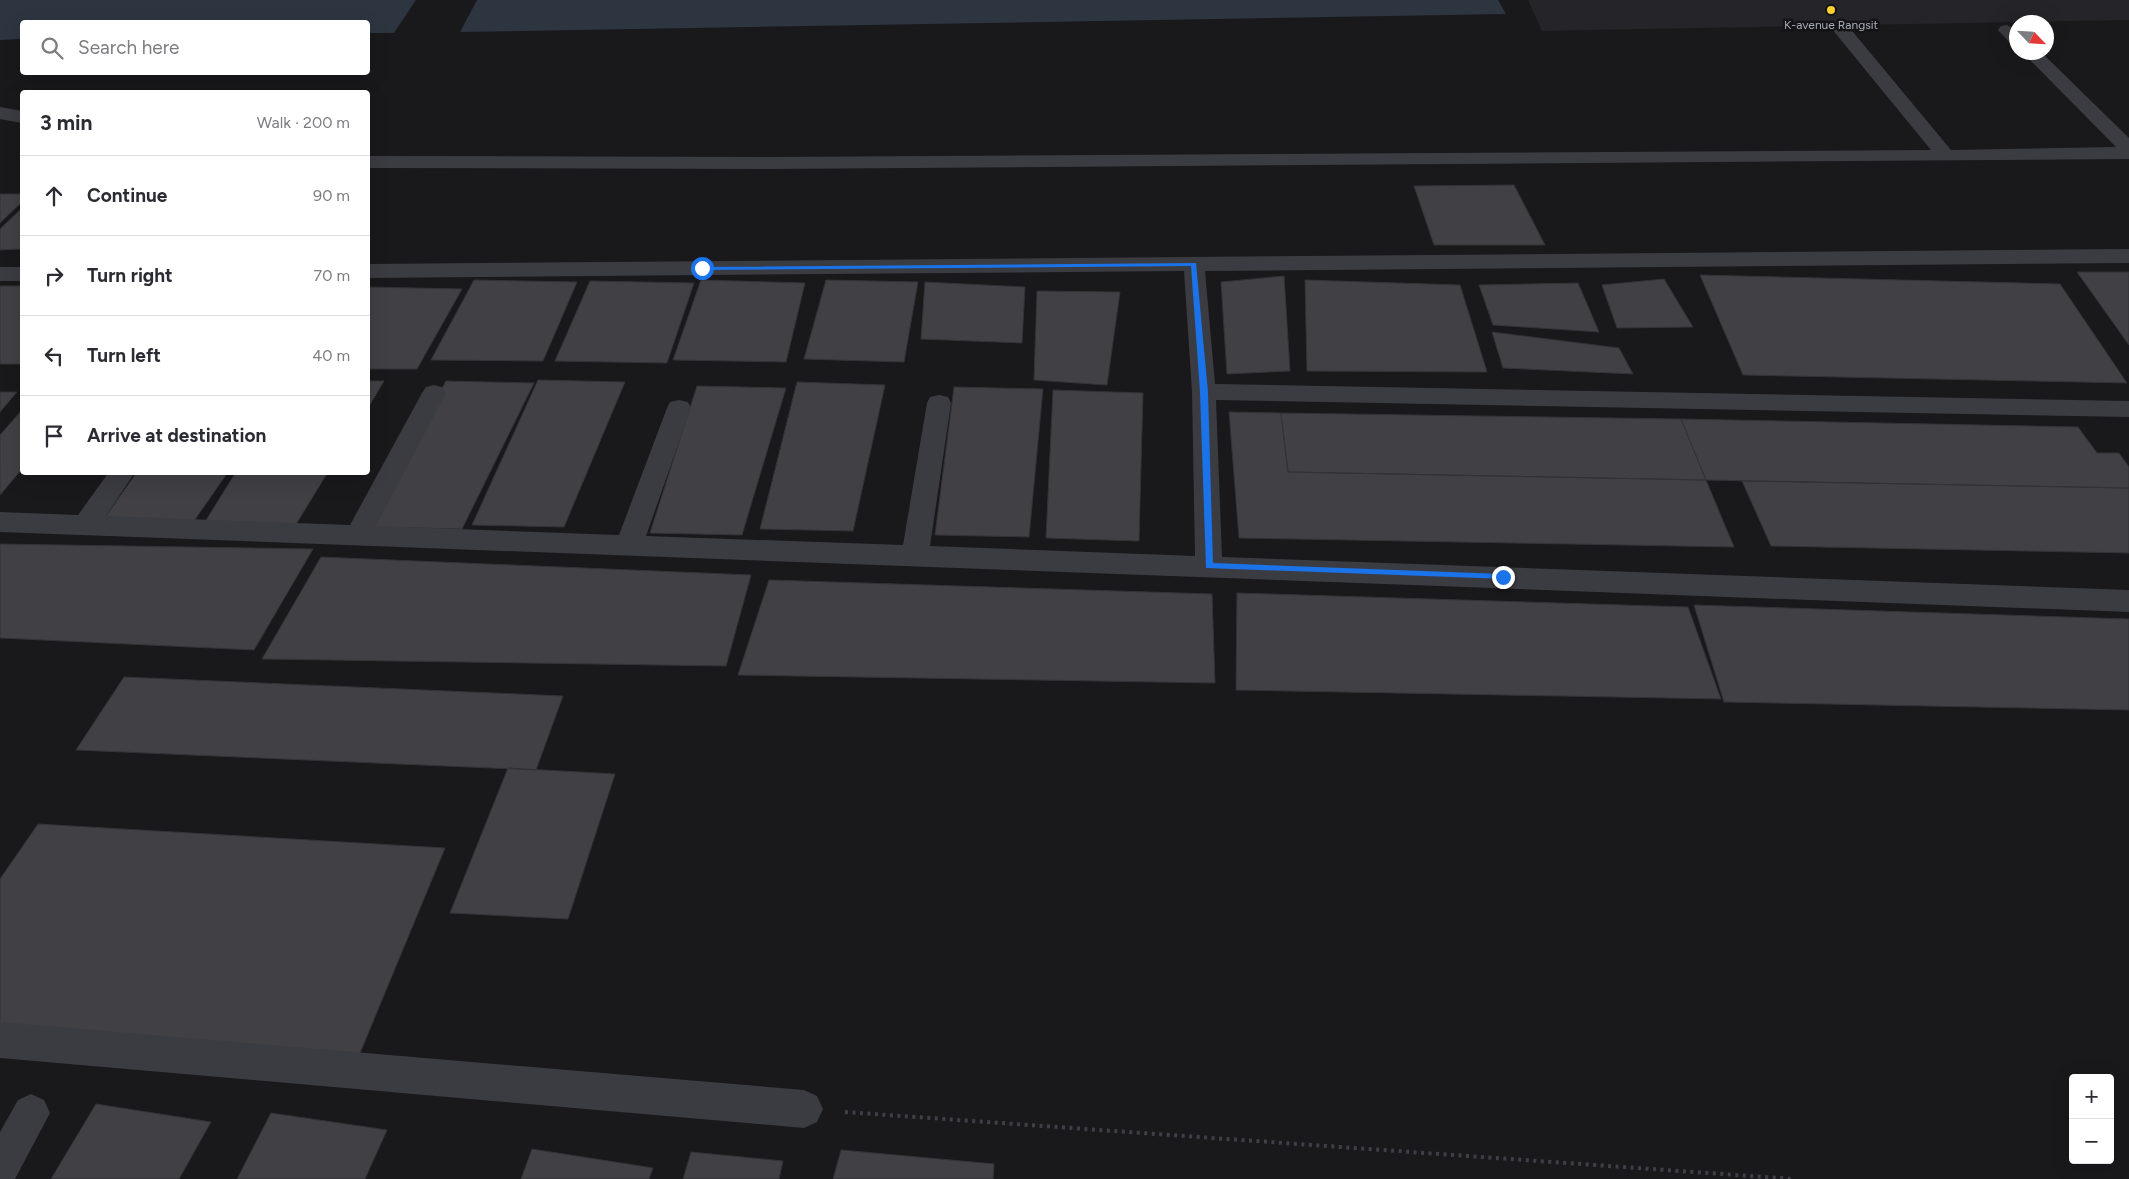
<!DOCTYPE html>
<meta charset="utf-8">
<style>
body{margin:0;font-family:Figtree,sans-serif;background:#f2f2f3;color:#2b2b33}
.controls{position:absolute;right:15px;bottom:15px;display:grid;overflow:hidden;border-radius:5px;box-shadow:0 5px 20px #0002}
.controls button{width:45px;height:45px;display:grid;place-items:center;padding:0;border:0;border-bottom:1px solid #e1e1e2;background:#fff;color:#2b2b33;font:25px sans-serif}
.compass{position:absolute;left:2009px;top:15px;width:45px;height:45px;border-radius:50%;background:#fff;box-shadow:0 5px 20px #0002;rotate:115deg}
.stop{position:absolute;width:15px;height:15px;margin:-11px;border:4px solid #1a73e8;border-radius:50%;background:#fff}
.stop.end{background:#1a73e8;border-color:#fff;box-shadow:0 1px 5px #0008}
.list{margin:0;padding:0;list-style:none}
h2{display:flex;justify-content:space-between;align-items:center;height:65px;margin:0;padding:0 20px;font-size:21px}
h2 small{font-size:16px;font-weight:400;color:#7c7c81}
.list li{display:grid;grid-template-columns:32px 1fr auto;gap:15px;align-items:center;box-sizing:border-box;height:80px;padding:0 20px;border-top:1px solid #e1e1e2}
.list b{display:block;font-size:19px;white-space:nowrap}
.list em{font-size:16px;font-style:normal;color:#7c7c81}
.icon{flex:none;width:28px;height:28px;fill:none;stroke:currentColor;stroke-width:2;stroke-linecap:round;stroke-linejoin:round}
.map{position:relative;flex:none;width:2129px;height:1179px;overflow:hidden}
.search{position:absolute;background:#fff;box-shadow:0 5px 20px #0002;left:20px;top:20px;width:350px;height:55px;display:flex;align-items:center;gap:12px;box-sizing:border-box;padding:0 18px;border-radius:5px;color:#7c7c81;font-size:19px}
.panel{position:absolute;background:#fff;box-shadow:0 5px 20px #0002;left:20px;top:90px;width:350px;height:385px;border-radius:5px}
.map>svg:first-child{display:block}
</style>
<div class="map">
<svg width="2129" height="1179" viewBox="0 0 2129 1179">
<rect width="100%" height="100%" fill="#19181b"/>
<!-- built -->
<path fill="#252428" d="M1528 0H2129V20L1542 31Z"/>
<!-- water -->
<path fill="#2d3540" d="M0 0H416L394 33H368V22H22V39L0 40Z
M477 0H1498L1506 14 460 32Z"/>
<!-- building -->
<path fill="#404045" stroke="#333237" d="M1514 185 1545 245H1434L1414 186Z
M0 194H22V202L0 223Z
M22 208V249L0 250V229Z
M2077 272H2129V345Z
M1700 275 2060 284 2127 383 1743 375Z
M1284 276 1290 371 1227 374 1221 282Z
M1664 279 1693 327 1617 328 1602 285Z
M474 280 577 282 543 361 431 360Z
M701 280 805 283 786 362 673 360Z
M826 280 918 282 904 362 804 359Z
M1305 280 1460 285 1487 372 1307 371Z
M590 281 694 283 667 363 555 361Z
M925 282 1025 287 1022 343 921 339Z
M1578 283 1599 332 1493 325 1479 285Z
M0 286H22V364H0Z
M368 287 462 289 417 369H368Z
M1037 291 1120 292 1107 385 1034 380Z
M1492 332 1619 348 1633 374 1503 368Z
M538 380 625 382 564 527 472 525Z
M368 381H384L368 408Z
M446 381 534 383 462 529 370 527Z
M797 382 885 385 853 531 760 529Z
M697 386 786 388 742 535 650 533Z
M954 387 1043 389 1029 537 935 535Z
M1053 390 1143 393 1139 541 1046 538Z
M0 392H17L0 412Z
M22 410V469L0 495V435Z
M1229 412 1281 413 1288 472 1706 480 1734 547 1239 538Z
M1281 413 1681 419 1706 480 1288 472Z
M1681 419 2078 427 2097 453H2119L2129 467V488L1706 480Z
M137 472H228L194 521 104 519Z
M236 472H328L295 526 203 525Z
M1742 481 2129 488V553L1771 546Z
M0 544 313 549 254 650 0 638Z
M321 557 751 575 726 666 262 659Z
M769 580 1212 594 1215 683 738 675Z
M1237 593 1688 607 1721 699 1236 690Z
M1694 605 2129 619V710L1724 702Z
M124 677 563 696 536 770 76 750Z
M508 768 615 774 568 919 450 913Z
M38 824 445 848 358 1058 0 1027V879Z
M96 1104 211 1122 179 1179H51Z
M271 1113 387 1130 365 1179H237Z
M532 1149 653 1168 649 1179H521Z
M841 1150 994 1164 993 1179H833Z
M691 1152 783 1161 779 1179H683Z"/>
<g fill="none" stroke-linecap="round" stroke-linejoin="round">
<!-- path -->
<path stroke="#3f4047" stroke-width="4" stroke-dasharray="3 4.5" stroke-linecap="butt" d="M845 1112 1793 1179"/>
<!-- minor -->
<path fill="#3b3b42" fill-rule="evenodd" d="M1842 25 1848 26 1951 150 2116 147 2022 52H2041L2129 138V159L768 169 368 168V156L768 157 1931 150 1836 34 1833 30 1836 26Z
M2007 25 2016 30V44L2010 43 1998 30 2001 26Z
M0 107 22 111V123L0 119Z
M2129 249V263L1205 271 1215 384 2129 401V417L1216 400 1222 557 2129 590V612L0 532V512L78 515 109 472H135L106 516 350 525 422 393 426 387 434 385 442 387 446 393 376 526 619 535 667 408 670 402 679 400 688 402 691 408 646 536 903 545 927 403 930 397 939 395 948 397 951 403 930 546 1195 556 1192 392 1184 271 368 278V264Z
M0 267H22V281H0Z
M0 1022 804 1090 817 1096 823 1109 817 1122 804 1128 0 1058Z
M31 1094 44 1100 50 1113 15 1179H0V1132L18 1100Z"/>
</g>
<!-- route -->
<path fill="#1a73e8" d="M1196 263 1208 392 1213 563 1503 574 1506 575V579L1206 568 1200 392 1191 266 702 270 699 268 702 267Z"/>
<!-- markers -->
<circle fill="#ffd32c" stroke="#141316" stroke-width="2" cx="1831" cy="10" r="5"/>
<g text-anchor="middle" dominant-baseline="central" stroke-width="5" stroke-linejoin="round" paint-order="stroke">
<!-- far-poi labels -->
<g font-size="12" fill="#aaadbb" stroke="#141316">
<text x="1831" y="25">K-avenue Rangsit</text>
</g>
</g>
</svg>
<div class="controls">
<button>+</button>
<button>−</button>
</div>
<svg class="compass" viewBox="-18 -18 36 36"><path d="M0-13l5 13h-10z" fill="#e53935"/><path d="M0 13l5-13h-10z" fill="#7c7c81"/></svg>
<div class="stop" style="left:702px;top:268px"></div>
<div class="stop end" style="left:1503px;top:577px"></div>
<div class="search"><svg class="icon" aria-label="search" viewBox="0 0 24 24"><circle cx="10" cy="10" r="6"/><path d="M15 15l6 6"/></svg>Search here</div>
<section class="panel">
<h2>3 min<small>Walk · 200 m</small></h2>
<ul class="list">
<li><svg class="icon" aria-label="ahead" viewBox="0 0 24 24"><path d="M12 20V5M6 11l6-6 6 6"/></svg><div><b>Continue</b></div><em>90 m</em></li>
<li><svg class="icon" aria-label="right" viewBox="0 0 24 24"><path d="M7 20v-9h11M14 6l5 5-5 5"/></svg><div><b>Turn right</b></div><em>70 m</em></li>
<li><svg class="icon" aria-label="left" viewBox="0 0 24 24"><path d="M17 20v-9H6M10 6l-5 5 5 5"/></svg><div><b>Turn left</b></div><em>40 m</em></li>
<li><svg class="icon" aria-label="arrive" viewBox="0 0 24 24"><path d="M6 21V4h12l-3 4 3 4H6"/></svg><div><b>Arrive at destination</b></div></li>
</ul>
</section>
</div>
